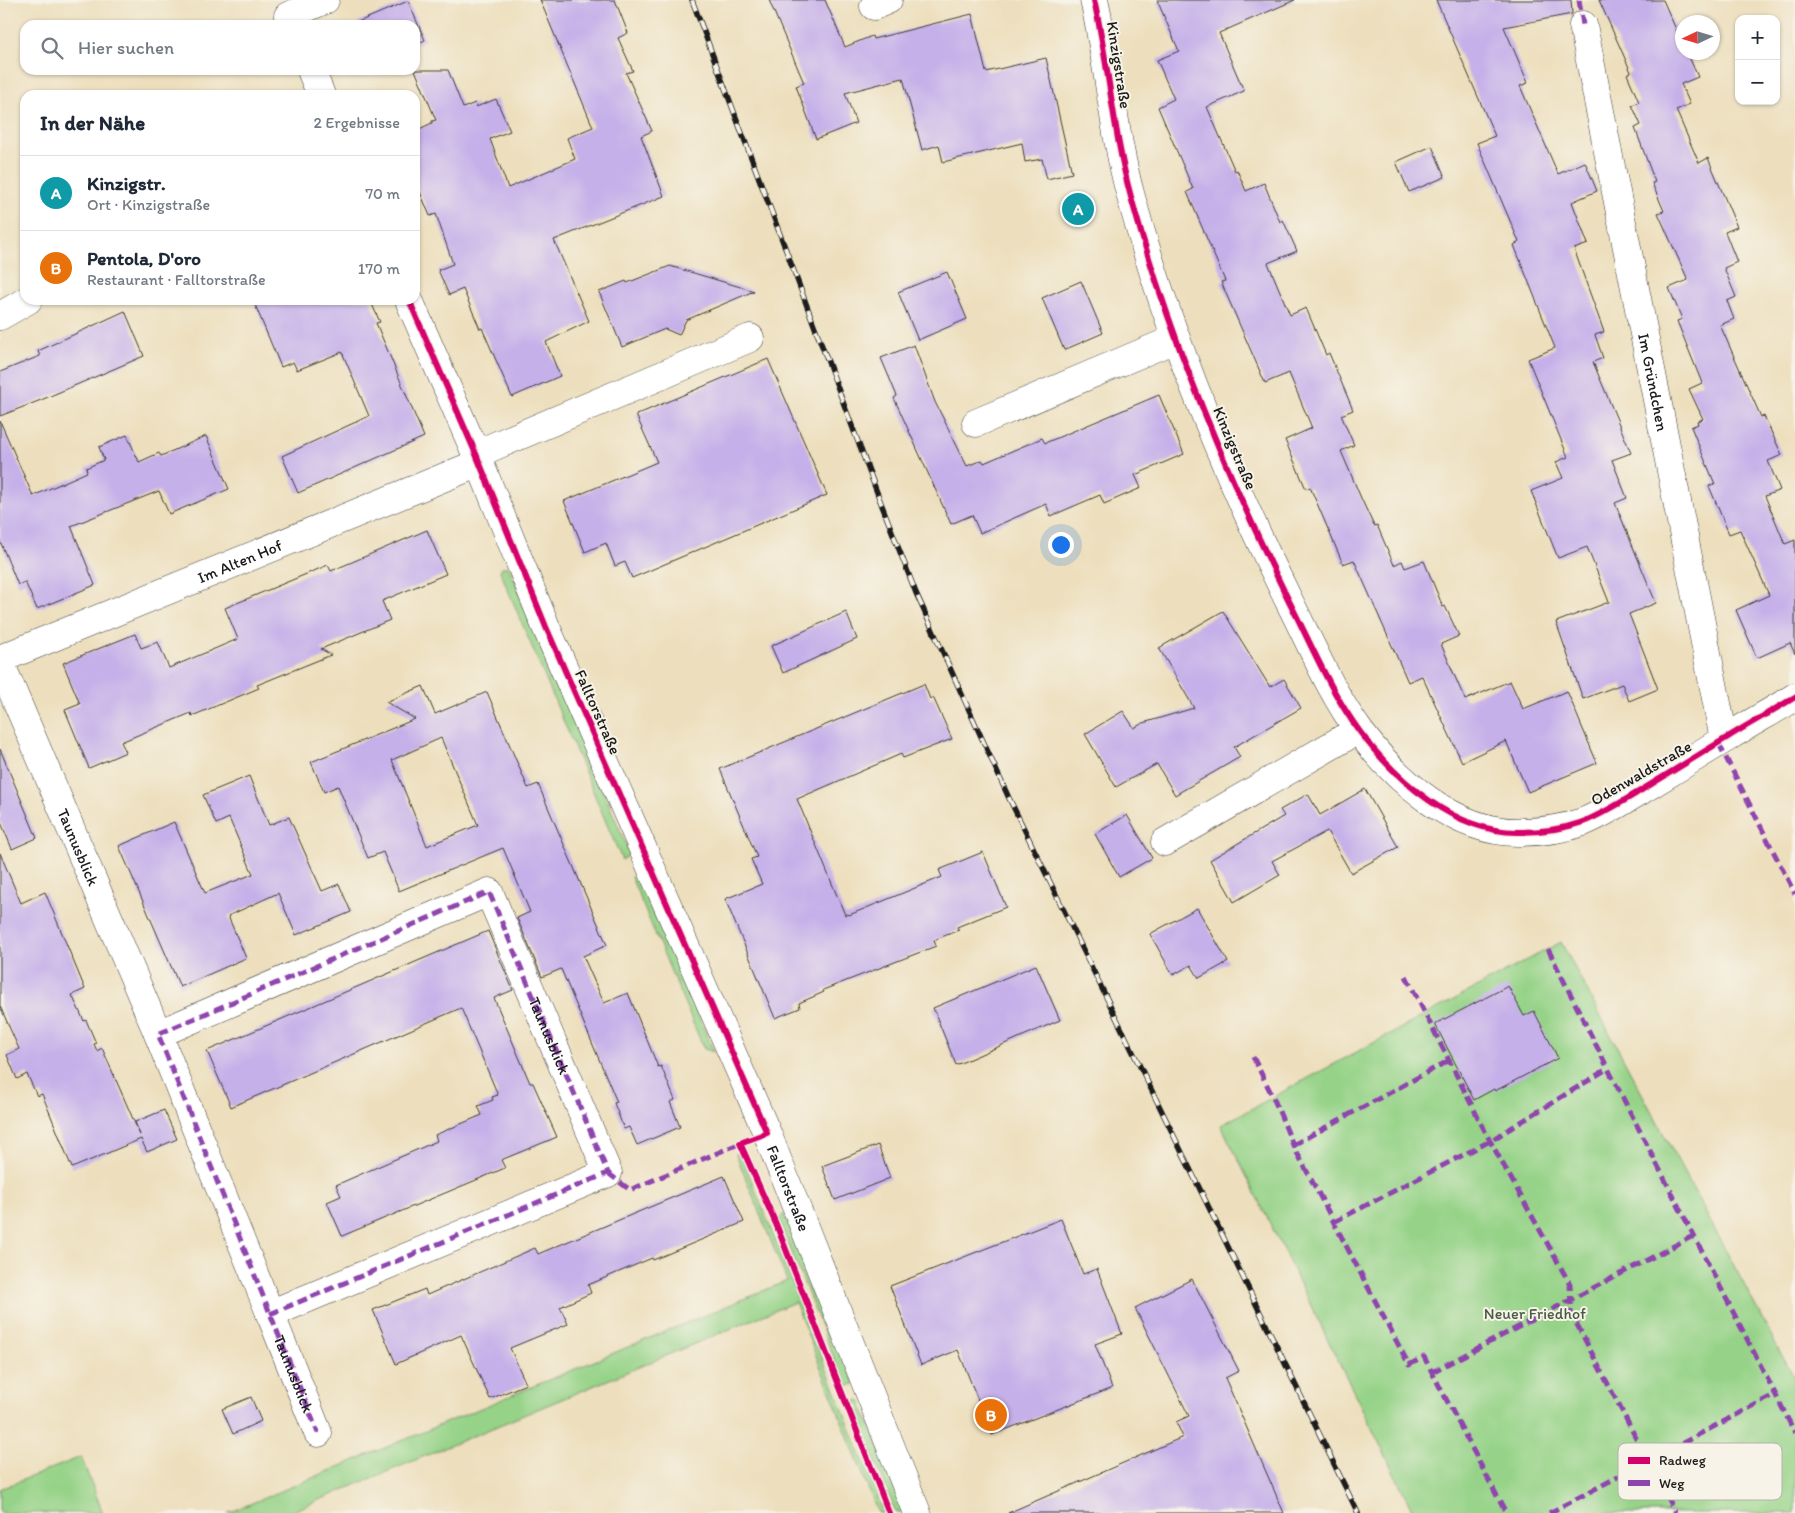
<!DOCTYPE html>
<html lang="de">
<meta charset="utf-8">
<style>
body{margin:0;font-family:Itim,sans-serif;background:#f6f6f7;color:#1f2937}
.controls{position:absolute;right:15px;top:15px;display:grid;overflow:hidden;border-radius:10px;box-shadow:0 1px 4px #0004}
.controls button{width:45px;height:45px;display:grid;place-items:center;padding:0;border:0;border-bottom:1px solid #e0e1e3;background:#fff;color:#1f2937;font:25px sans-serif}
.compass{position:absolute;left:1675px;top:15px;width:45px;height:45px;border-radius:50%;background:#fff;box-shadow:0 1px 4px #0004;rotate:266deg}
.you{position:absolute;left:1060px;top:544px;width:18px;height:18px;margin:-12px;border:4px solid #fff;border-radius:50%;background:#1a73e8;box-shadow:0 0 0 8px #1a73e833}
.badge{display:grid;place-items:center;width:32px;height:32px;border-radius:50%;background:#0f766e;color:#fff;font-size:16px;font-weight:700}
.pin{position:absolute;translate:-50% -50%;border:2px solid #fff;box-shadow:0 1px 5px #0006}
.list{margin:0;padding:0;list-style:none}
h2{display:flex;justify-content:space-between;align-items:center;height:65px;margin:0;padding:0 20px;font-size:21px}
h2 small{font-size:16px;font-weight:400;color:#747a83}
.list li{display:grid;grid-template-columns:32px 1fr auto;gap:15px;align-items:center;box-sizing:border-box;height:75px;padding:0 20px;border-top:1px solid #e0e1e3}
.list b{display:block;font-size:19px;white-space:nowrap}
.list p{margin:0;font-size:16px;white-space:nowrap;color:#747a83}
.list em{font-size:16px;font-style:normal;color:#747a83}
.icon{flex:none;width:28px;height:28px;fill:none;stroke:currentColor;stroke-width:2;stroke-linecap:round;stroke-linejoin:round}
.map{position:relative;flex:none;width:1795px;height:1513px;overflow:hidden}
.search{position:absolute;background:#fff;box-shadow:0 1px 4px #0004;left:20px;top:20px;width:400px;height:55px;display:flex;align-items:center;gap:12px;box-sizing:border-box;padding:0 18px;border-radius:15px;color:#747a83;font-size:19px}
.panel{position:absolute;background:#fff;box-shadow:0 1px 4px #0004;left:20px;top:90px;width:400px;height:215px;border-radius:15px}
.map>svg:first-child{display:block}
</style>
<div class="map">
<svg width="1795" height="1513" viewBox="0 0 1795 1513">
<rect width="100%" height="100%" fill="#f7f3e8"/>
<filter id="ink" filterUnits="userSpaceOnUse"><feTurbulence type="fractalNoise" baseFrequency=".02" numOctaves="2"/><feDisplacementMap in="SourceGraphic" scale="10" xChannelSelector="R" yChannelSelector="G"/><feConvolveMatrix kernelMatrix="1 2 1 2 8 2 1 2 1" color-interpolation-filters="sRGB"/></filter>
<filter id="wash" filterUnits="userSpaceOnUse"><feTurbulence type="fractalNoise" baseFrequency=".0096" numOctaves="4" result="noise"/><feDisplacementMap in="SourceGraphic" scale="20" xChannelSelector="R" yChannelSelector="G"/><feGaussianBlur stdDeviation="1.12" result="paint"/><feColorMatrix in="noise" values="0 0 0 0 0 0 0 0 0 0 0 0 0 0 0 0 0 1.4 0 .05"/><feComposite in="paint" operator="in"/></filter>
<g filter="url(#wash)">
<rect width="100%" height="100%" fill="#eddfbd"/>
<!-- green -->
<path fill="#96d388" stroke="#597852" d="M502 567H509L630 854 622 860 500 571Z
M638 875 714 1052 704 1049 631 877Z
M1561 942 1795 1380V1513H1414L1221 1125Z
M740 1152 884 1513H878L795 1302 288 1513H228L787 1281 736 1154Z
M784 1214 806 1260 855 1384 845 1386 779 1220Z
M860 1400 905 1513H896L852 1402Z
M81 1457 103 1513H0V1489Z"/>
<g id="blocks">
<!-- building -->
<path fill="#c6b0e9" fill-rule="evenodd" d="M540 0H615L628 33 618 38 633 71 626 73 652 131 641 136 664 196 554 240 589 321 546 342 560 376 512 397 482 328 480 329 463 289 449 295 438 270 453 264 436 214 430 216 415 180V131L432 123V121L436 120 415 70H448L463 108 475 103 476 107 496 99 510 131 490 139 508 188 575 159 567 138 593 127Z
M769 0H825L845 47 872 36 873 39 972 14 986 72 1046 58 1072 173 1047 179 1042 159 1025 162 1022 143 943 162 939 145 922 150 903 78 845 93 856 123 816 139 796 86 804 83Z
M1157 0H1295L1219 33 1244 91 1207 107 1235 171 1237 170 1246 191 1264 183 1280 222 1283 220 1297 251 1268 263 1290 315 1306 308 1326 355 1329 353 1353 410 1341 415 1354 445 1341 451 1361 498 1374 526 1377 525 1394 565 1402 561 1405 568 1424 561 1443 607 1445 606 1459 636 1441 644 1465 700 1510 681 1523 709 1567 691 1597 763 1528 792 1506 741 1462 762 1422 676 1408 682 1354 560 1343 564 1310 487 1306 489 1285 440 1312 428 1289 373 1265 383 1221 282 1225 281 1187 192 1193 189 1158 107 1174 99 1157 60 1179 51Z
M1436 0H1571L1572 14 1504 27 1528 83 1520 86 1558 174 1585 162 1597 191 1572 202 1588 244 1574 249 1604 332 1595 335 1603 358 1593 362 1631 453 1612 460 1627 498 1615 503 1656 603 1629 614 1658 689 1629 701 1622 684 1583 699 1556 622 1609 602 1587 547 1558 558 1531 491 1563 478 1556 462 1568 457 1528 359 1555 348 1514 245 1519 242 1477 143 1495 136Z
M1599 0H1663L1682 43V52H1687L1698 77 1681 84 1690 104 1676 110 1699 163 1708 158 1737 227 1725 232 1737 262 1724 268 1736 297 1727 301 1734 319 1720 325 1761 417 1764 416 1782 455 1768 461 1780 490 1765 496 1785 544 1795 540V654L1790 643 1757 658 1736 610 1769 595 1740 530 1729 534 1709 486 1715 484 1691 427 1698 424 1697 421 1703 419 1689 389 1702 383 1677 321 1682 319 1669 288 1688 280 1658 213 1664 211 1652 183 1655 182 1635 128 1641 125 1632 105 1639 102 1627 74 1631 72Z
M408 1 425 40 415 45V25H360L358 22Z
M1432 146 1445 177 1409 192 1396 162Z
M670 266 754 291 686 320 679 335 665 329 622 347 599 292 626 281 627 283Z
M947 272 967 319 918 340 898 292Z
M1081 281 1103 333 1064 350 1042 298Z
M253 300H370L380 322 376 323 424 437 298 493 282 456 369 416 342 352 297 370 293 362 281 367Z
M125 311 144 356 41 400 0 416V372L40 356 38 351Z
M914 345 935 402 967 466 982 460 984 463 1042 438 1045 443 1159 395 1184 454 1135 475 1141 488 1104 504 1100 495 1051 516 1046 504 980 533 972 515 951 524 894 398 897 396 881 358Z
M768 359 827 495 632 578 625 562 615 566 606 543 585 552 564 501 657 462 636 415Z
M0 421 33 496 87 472 86 468 104 460 99 447 127 435 139 462 159 453 161 456 206 436 229 489 169 514 159 491 71 526 95 585 37 609 25 582 18 585 0 541Z
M427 530 446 574 382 601 390 620 321 649 331 655 257 685 259 688 192 716 191 713 121 742 126 752 89 768 65 710 80 704 63 663 135 634 141 648 158 642 169 668 238 639 225 608 328 565 331 571Z
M1223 611 1270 687 1284 679 1301 708 1234 747 1240 757 1175 795 1157 764 1116 787 1085 734 1123 711 1134 728 1143 723 1194 708 1159 648Z
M846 612 857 639 783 673 771 646Z
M924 684 930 699 933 697 952 739 903 758 901 754 797 799 845 915 848 914 849 915 942 877 939 870 983 852 1006 907 957 927 959 930 934 940 936 946 823 990 824 992 799 1003 800 1008 775 1018 725 899 762 884 751 859 757 857 720 769Z
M423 686 435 714 487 692 528 788 538 784 607 945 583 956 604 1003 628 993 658 1067 661 1066 675 1100 670 1102 680 1127 637 1145 629 1127 624 1129 614 1103 617 1102 561 969 542 977 517 918 530 912 503 848 399 891 383 852 368 858 338 786 324 792 311 762 415 719 386 702ZM441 738 478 825 427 846 392 760Z
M0 749 37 838 12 849 0 820Z
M249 776 269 825 289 817 322 891 339 884 351 912 296 935 278 893 228 916 246 958 180 987 119 846 174 822 205 893 253 874 229 818 216 824 203 795Z
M1365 789 1398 847 1351 873 1327 831 1272 861 1280 875 1234 902 1210 860 1284 816 1280 810 1308 794 1320 815Z
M1127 815 1152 858 1119 877 1095 834Z
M0 853 21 903 45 892 85 989 72 995 84 1021 86 1020 96 1043 94 1044 97 1051 102 1048 140 1135 135 1122 164 1110 177 1139 147 1152 141 1139 72 1168 42 1094 37 1096 27 1074 17 1079 7 1055 19 1049 0 1006Z
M1197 908 1228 962 1199 978 1191 965 1173 975 1150 934Z
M488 931 513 990 494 998 530 1083H533L557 1137 501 1160 505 1168 342 1236 327 1202 341 1196 336 1185 437 1141 435 1135 482 1115 478 1106 493 1100 492 1097 498 1095 461 1008 231 1107 207 1051Z
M1036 965 1060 1020 956 1065 933 1008Z
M1508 986 1524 1016 1534 1011 1558 1058 1495 1091 1494 1089 1474 1100 1435 1024Z
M878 1145 890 1178 835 1200 822 1166Z
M724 1176 744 1222 653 1260 652 1258 588 1285 591 1293 560 1307 568 1324 510 1348 526 1384 490 1399 461 1335 396 1364 373 1310 425 1289 427 1295 535 1248 538 1254Z
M1061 1219 1083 1274 1097 1269 1122 1334 1095 1344 1112 1388 992 1435 958 1350 921 1365 890 1286Z
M1192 1279 1239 1371 1225 1378 1284 1513H1008L1183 1437 1176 1422 1189 1416 1135 1308Z
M251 1397 261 1421 233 1434 222 1409Z"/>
</g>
</g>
<g filter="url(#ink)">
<use href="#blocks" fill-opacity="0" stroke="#3b3934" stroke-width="1"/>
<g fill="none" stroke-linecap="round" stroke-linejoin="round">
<defs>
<g id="minor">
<path d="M1094 0C1109 66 1113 132 1131 197 1169 337 1225 471 1289 601 1311 644 1331 693 1360 732 1396 780 1455 833 1519 832 1540 832 1563 829 1583 822 1605 813 1625 800 1645 788 1673 771 1700 754 1728 737 1750 723 1773 711 1795 697"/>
<path d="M874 6 888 0"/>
<path d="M288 16 325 0"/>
<path id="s1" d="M1583 25 1724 739"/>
<path d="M311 70 321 95"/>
<path id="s2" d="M409 300 476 454 546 627 767 1133 917 1513"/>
<path d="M0 316 28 300"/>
<path d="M976 423 1175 339"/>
<path d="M476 454 750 338"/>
<path id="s3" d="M0 659 479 463"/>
<path id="s4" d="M0 662 158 1034 318 1433"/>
<path d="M1165 842 1358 730"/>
<path id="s5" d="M158 1034 489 892 608 1173 270 1314"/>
</g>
</defs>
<!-- minor casing -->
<use href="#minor" stroke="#3b3934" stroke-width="29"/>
<!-- minor -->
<use href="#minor" stroke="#fff" stroke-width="28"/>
<defs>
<path id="rail" d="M692 0 881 503 916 593 1008 796 1358 1513"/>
</defs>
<!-- rail casing -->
<use href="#rail" stroke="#1c1c1c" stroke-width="5.5"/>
<!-- rail -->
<use href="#rail" stroke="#f7f3e8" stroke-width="4" stroke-dasharray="11" stroke-linecap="butt"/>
<!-- quiet -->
<path stroke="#8e44ad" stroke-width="5" stroke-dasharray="10 5" stroke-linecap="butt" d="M1579 0 1583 25
M1719 744 1795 894
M1548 949C1628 1111 1713 1271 1795 1433
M1406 976 1490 1141 1570 1284 1571 1313 1675 1513
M1253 1057 1273 1097 1293 1145 1409 1365 1424 1357 1506 1513
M1293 1145 1448 1061
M608 1173 630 1190 743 1142
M1334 1222 1490 1141 1607 1069
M270 1314 608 1173 489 892 158 1034 318 1433
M1432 1372 1695 1235
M1549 1513 1776 1394"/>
<defs>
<path id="cycleway" d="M1094 0C1109 66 1113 132 1131 197 1169 337 1225 471 1289 601 1311 644 1331 693 1360 732 1396 780 1455 833 1519 832 1540 832 1563 829 1583 822 1605 813 1625 800 1645 788 1673 771 1700 754 1728 737 1750 723 1773 711 1795 697
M409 300 476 454 546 627 767 1133 740 1143 776 1224 889 1513"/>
</defs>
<!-- cycleway casing -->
<use href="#cycleway" stroke="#f7f3e8" stroke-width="9"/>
<!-- cycleway -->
<use href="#cycleway" stroke="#d6006c" stroke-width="6"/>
</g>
</g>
<g text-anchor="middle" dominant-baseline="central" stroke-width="4" stroke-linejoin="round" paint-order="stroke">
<!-- street labels -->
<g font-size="16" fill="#1c1c1c" stroke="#f7f3e8">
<text transform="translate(1119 65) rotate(81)">Kinzigstraße</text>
<text stroke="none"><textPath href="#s1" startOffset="364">Im Gründchen</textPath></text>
<text transform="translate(1235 448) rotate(67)">Kinzigstraße</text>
<text stroke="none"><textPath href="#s3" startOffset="259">Im Alten Hof</textPath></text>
<text transform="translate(598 712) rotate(66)">Falltorstraße</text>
<text transform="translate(1641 773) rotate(-30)">Odenwaldstraße</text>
<text stroke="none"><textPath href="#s4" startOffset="201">Taunusblick</textPath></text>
<text stroke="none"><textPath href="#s5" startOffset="516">Taunusblick</textPath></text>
<text stroke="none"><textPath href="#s2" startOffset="966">Falltorstraße</textPath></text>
<text stroke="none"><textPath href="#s4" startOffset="770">Taunusblick</textPath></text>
</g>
<!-- park labels -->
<g font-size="16" fill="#475c42" stroke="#f7f3e8">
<text x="1535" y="1313">Neuer Friedhof</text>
</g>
</g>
<!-- legend -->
<rect x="1618" y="1443" width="164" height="57" rx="8" fill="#f7f3e8" stroke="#b5b2ab" stroke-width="1"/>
<rect x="1628" y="1457" width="22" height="7" fill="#d6006c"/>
<rect x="1628" y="1480" width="22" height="6" fill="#8e44ad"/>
<g font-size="14" fill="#1c1c1c">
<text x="1659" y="1465">Radweg</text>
<text x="1659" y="1488">Weg</text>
</g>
</svg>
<div class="controls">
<button>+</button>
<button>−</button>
</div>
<svg class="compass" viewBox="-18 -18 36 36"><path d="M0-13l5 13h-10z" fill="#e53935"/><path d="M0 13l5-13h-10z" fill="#747a83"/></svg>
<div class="you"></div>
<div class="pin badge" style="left:1078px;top:209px;background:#0f9aa8">A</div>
<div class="pin badge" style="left:991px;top:1415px;background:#e8710a">B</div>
<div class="search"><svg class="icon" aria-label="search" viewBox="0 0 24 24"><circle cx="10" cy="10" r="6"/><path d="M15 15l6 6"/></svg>Hier suchen</div>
<section class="panel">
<h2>In der Nähe<small>2 Ergebnisse</small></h2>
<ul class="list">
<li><span class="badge" style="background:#0f9aa8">A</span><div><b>Kinzigstr.</b><p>Ort · Kinzigstraße</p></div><em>70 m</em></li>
<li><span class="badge" style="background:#e8710a">B</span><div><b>Pentola, D'oro</b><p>Restaurant · Falltorstraße</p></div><em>170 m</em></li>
</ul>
</section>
</div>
